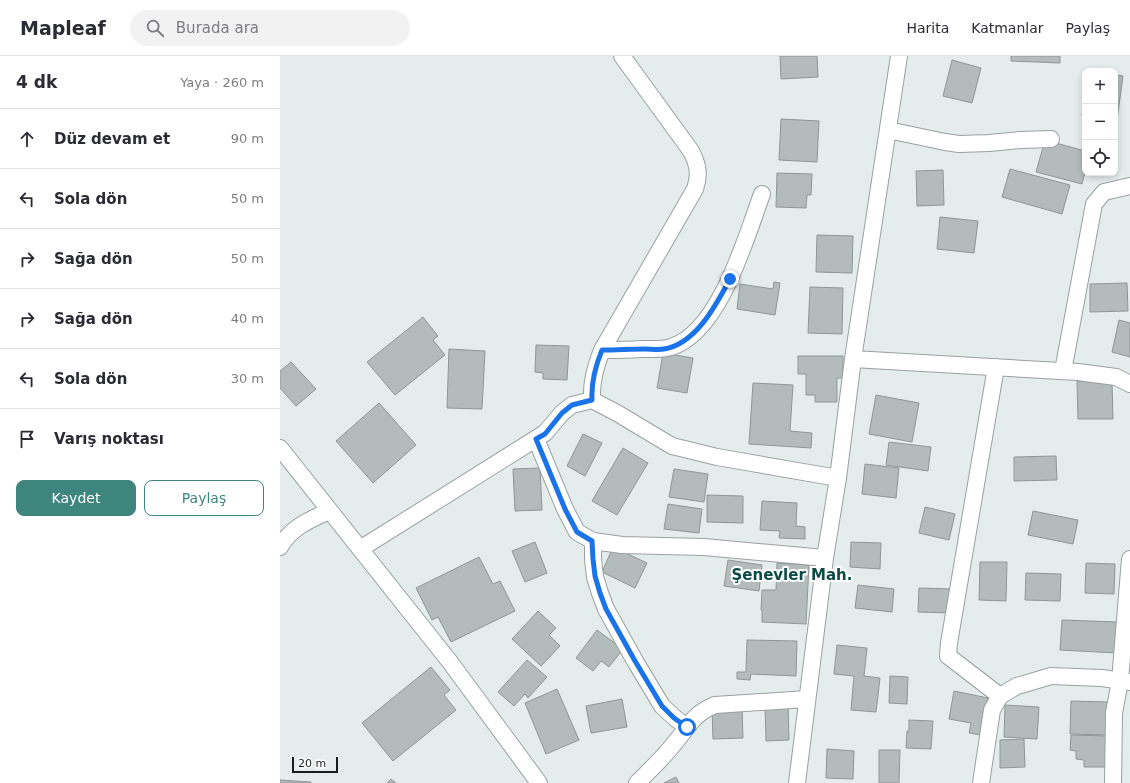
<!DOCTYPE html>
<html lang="tr">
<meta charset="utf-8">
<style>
body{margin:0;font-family:"DejaVu Sans",sans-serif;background:#f2f2f3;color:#2b2b33}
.controls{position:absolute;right:12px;top:12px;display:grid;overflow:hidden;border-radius:8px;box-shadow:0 2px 6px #0003}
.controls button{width:36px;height:36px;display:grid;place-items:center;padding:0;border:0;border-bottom:1px solid #e1e1e2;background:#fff;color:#2b2b33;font:20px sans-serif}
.scale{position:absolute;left:12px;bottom:10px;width:46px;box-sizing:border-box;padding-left:4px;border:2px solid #191c1c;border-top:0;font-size:11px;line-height:14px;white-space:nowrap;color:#191c1c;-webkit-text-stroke:3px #fff;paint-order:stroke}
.stop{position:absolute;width:12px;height:12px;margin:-9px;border:3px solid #1a73e8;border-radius:50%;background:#fff}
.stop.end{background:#1a73e8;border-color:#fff;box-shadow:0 1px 4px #0008}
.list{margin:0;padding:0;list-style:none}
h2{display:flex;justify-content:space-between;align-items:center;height:52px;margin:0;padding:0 16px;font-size:17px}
h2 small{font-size:13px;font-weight:400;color:#7c7c81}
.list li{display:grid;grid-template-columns:26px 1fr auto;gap:12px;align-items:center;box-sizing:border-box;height:60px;padding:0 16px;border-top:1px solid #e1e1e2}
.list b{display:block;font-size:15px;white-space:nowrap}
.list em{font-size:13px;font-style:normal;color:#7c7c81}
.actions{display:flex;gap:8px;padding:12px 16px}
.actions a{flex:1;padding:9px 0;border:1px solid #3e857e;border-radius:8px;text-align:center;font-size:14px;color:#3e857e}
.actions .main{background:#3e857e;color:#fff}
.icon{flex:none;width:22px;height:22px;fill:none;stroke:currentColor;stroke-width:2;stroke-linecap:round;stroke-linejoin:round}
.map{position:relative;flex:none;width:850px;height:727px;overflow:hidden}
header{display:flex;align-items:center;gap:24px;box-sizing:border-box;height:56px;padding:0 20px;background:#fff;border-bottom:1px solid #e1e1e2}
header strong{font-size:19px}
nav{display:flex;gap:22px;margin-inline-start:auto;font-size:14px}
.search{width:280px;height:36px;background:#f2f2f3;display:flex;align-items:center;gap:10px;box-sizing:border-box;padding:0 14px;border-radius:22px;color:#7c7c81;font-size:15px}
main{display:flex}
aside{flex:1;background:#fff}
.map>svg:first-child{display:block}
</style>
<header>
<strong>Mapleaf</strong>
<div class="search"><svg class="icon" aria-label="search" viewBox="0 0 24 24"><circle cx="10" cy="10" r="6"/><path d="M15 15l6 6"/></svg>Burada ara</div>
<nav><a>Harita</a><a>Katmanlar</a><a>Paylaş</a></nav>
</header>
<main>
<aside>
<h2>4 dk<small>Yaya · 260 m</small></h2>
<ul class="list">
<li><svg class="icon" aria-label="ahead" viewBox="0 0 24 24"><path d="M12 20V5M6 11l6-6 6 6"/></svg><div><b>Düz devam et</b></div><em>90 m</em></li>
<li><svg class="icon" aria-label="left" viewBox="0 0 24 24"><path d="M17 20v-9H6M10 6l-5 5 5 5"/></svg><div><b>Sola dön</b></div><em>50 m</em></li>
<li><svg class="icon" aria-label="right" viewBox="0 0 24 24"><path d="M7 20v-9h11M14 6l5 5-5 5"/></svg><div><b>Sağa dön</b></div><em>50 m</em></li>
<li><svg class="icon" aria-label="right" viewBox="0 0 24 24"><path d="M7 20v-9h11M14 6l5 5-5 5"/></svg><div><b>Sağa dön</b></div><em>40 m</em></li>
<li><svg class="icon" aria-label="left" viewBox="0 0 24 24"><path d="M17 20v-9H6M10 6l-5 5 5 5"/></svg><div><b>Sola dön</b></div><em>30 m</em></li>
<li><svg class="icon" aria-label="arrive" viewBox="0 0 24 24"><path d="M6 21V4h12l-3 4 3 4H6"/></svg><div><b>Varış noktası</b></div></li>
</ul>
<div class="actions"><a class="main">Kaydet</a><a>Paylaş</a></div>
</aside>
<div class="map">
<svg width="850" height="727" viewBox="0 0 850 727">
<rect width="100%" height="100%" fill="#e4edec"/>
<!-- building -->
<path fill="#b3bcbb" stroke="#8e9796" d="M500 0H537L538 21 501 23Z
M731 0H780V7L731 5Z
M672 4 701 12 692 47 663 40Z
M835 19 843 20 837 64H835Z
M805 39V60H802Z
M501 63 539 65 537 106 499 104Z
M765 84 805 95V116L802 128 756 116Z
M730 113 790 129 782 158 722 141Z
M663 114 664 149 637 150 636 115Z
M497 117 532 118 531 139H527L526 152 496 151Z
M660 161 698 165 694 197 657 193Z
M537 179 573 180 572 217 536 216Z
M494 226 500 227 495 259 457 253 460 228 493 233Z
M847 227 848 255 810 256V228Z
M530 231 563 232 562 278 528 277Z
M143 261 158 280 153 284 165 299 115 339 87 306Z
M839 264 850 267V301L832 296Z
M256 289 289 290 287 324 263 323V317L255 316Z
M169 293 205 295 202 353 167 352Z
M383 297 413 302 407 337 377 332Z
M518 300H563V322H557V346H535V339H526V318H518Z
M11 306 36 333 16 350 0 332V315Z
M797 325H832L833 363H798Z
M473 327 513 329 510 375 532 377 531 392 469 388Z
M596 339 639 347 632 386 589 378Z
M99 347 136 389 93 427 56 385Z
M303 378 322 387 305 420 287 410Z
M609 386 651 391 648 415 606 409Z
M343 392 368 407 337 459 312 445Z
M776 400 777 424 734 425V401Z
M585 408 619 412 616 442 582 438Z
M260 412 262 454 235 455 233 413Z
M394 413 428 418 424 446 389 441Z
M427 439 463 440V467L427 466Z
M482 445 517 447 516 470 525 471V483L499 482 500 475 480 474Z
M388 448 422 453 419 477 384 473Z
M645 451 675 458 669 484 639 477Z
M753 455 798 464 793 488 748 479Z
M255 486 267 517 245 526 232 495Z
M571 486 601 487 600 513 570 511Z
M333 491 367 507 355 532 322 516Z
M199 501 213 528 220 525 235 555 171 586 158 561 152 564 136 532Z
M448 504 482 509 479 535 444 530Z
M700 506H727L726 545 699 544Z
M497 507 529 509 526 568 482 566V554H481L482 534H496Z
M806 507 835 508 834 538 805 537Z
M746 517 781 518 780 545 745 544Z
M578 529 614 533 612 556 575 552Z
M639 532 672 533 671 557 638 556Z
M258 555 276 572 269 579 280 590 261 610 232 583Z
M782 564 838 566 837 597 780 594Z
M317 574 343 593 329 611 321 605 313 615 296 602Z
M467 584 517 585 516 620 471 618 470 624 457 623V616H466Z
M557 589 587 592 584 620 600 622 596 656 571 654 574 620 554 618Z
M247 604 267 621 248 642 245 638 234 650 218 636Z
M151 611 170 634 164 639 176 654 113 705 82 667Z
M610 620 628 621 627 648 609 647Z
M277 633 299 684 266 698 245 647Z
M674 635 708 642 701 679 689 677 691 667 669 663Z
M342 643 347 671 311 677 306 650Z
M791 645 828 646 827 679 790 678Z
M508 647 509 684 486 685 485 648Z
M725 649 759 651 757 683 724 681Z
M462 651 463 682 433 683 432 652Z
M629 664 653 665 651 693 626 692 627 675H629Z
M791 679 829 680 828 711H804V704L796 703V695L790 694Z
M744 683 745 711 720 712V684Z
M547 693 574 695 573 723 546 722Z
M599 694H620L619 727H599Z
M396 721 399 727H384Z
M111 723 116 727H107Z
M0 724 31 726V727H0Z"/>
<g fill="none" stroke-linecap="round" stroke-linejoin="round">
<defs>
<path id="minor" d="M608 74 665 86 679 88 709 87 740 84 771 83
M322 294C335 294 348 294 361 293 371 293 382 294 391 291 440 276 466 181 482 138
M573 303 798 316 836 321 850 328
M716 311 669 587 668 600 720 640
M783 315 814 148 824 136 850 130
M312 344C311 326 315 311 322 294L415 133C420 119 418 108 411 95L342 0
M256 383 285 453 297 476 313 485 342 489 424 491 545 502
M0 392 170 606 259 727
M313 485V503L315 521 320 537 326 553 355 605 382 650 395 662 407 671
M0 491C11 471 30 464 49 455
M80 493 265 377 282 357 292 349 312 344 337 357 392 390 437 401 558 422
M357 727C369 715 382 703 393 689 408 672 412 658 435 649L527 643
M517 727 545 502 558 422 573 303 619 0
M701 727 712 654 720 640 737 630 771 620 822 622 850 626
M833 727 834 657 840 625 850 503"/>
</defs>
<!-- minor casing -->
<use href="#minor" stroke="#98a1a0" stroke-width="18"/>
<!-- minor -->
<use href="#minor" stroke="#fff" stroke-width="16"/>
</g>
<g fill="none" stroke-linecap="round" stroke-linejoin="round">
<!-- route -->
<path stroke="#1a73e8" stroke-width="5" d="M407 671 394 662 382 650 355 605 326 553 320 537 315 520 313 503 312 485 297 476 285 453 256 383 265 378 282 357 292 349 312 344C311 326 315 311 322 294 336 294 351 293 365 293 371 293 378 294 384 293 416 288 436 249 450 223"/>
</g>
<g text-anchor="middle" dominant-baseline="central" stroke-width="4" stroke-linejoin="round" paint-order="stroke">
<!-- district labels -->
<g font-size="15" font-weight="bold" fill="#0b4a45" stroke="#fff">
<text x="512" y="519">Şenevler Mah.</text>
</g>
</g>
</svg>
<div class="controls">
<button>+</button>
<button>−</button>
<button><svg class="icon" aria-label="locate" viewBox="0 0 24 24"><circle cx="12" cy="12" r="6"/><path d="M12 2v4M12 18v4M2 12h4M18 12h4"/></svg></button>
</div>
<div class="scale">20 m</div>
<div class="stop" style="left:407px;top:671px"></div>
<div class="stop end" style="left:450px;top:223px"></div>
</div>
</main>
